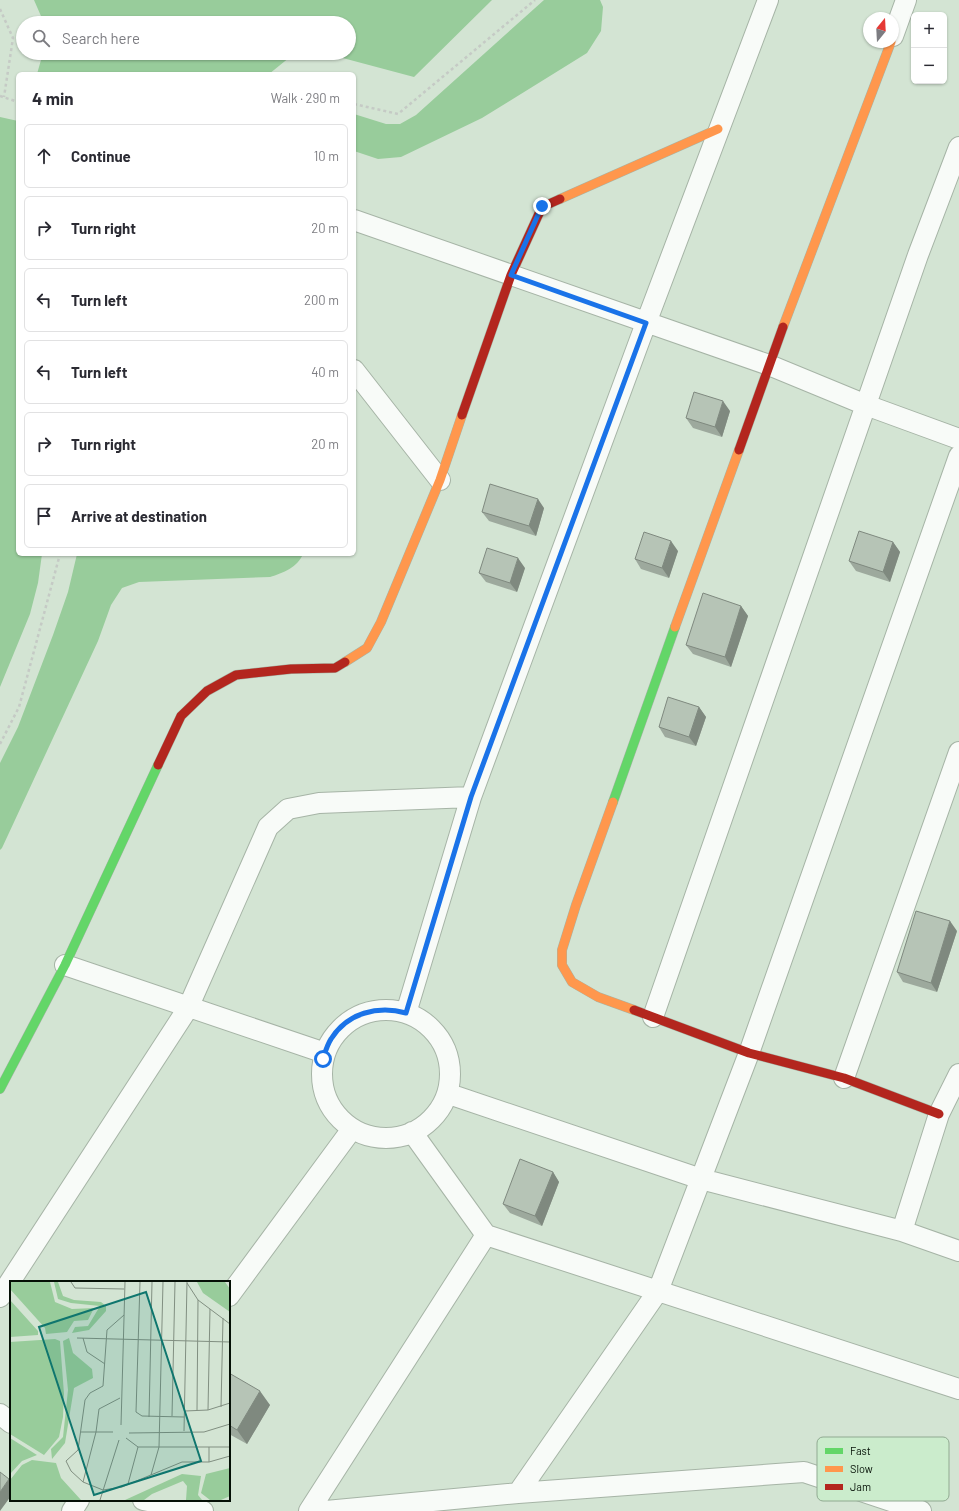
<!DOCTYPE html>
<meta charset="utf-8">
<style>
body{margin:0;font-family:Barlow,sans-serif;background:#f7f7f7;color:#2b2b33}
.controls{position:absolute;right:12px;top:12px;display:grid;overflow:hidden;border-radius:6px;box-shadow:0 1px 3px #0004}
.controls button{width:36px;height:36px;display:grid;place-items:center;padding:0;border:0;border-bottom:1px solid #e1e1e2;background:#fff;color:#2b2b33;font:20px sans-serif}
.compass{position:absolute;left:863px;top:12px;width:36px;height:36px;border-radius:50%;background:#fff;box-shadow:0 1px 3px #0004;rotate:18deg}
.stop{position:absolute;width:12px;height:12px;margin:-9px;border:3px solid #1a73e8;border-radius:50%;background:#fff}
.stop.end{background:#1a73e8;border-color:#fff;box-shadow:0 1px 4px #0008}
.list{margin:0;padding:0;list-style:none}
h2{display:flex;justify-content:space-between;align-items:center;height:52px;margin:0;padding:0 16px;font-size:17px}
h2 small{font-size:13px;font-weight:400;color:#7c7c81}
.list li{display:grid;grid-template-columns:26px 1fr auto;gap:12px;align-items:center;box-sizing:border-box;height:64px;margin:0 8px 8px;padding:0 8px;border:1px solid #e1e1e2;border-radius:6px}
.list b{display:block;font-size:15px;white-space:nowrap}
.list em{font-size:13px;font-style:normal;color:#7c7c81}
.icon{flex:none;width:22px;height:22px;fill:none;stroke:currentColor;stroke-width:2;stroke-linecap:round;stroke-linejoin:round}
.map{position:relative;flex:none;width:959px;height:1511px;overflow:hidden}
.search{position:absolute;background:#fff;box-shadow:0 1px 3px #0004;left:16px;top:16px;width:340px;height:44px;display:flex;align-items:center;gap:10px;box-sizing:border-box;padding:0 14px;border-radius:22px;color:#7c7c81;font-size:15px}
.panel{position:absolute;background:#fff;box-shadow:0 1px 3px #0004;left:16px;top:72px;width:340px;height:484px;border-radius:6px}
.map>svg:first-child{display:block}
</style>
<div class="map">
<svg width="959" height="1511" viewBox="0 0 959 1511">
<rect width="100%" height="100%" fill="#d3e4d3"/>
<!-- water -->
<path fill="#98cc9b" d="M34 0H492L414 77 324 53H349V23H44Z
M544 0H600L603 7 601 31 587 53 482 118 401 157 378 159 354 151V114L386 124H400L416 115Z
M43 53H295L269 74H37Z
M0 117 18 121V554H42L38 583 30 614 0 687Z
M77 554H303C298 567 283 573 270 577L139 582 122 588 111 605 98 641 2 848 0 850V763L18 727 53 635 68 592Z"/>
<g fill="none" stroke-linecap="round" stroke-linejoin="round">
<defs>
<path id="street" d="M893 36 906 0
M354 220 769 365 866 405 959 439
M354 370 440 480
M65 965 325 1053
M322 1074a64 64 0 1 1 128 0a64 64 0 1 1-128 0Z
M406 1013 471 797 646 323 768 0
M653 1017 918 255 959 147
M844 1078 959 752
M449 1094 701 1179 902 1231 959 1251
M412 1132 486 1235 959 1389
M902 1231 939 1114 959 1074
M229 1296 352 1129
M0 1297 188 1008 268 827 288 809 319 803 471 797
M0 1414 11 1423
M518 1493 658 1291 749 1053 959 456
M143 1500 203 1511
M72 1511 79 1500
M309 1511 486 1235
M326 1511 518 1493 804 1472 921 1511"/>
<path id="fast" d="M613 802 675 627
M0 1089 65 965 158 765"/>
<path id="slow" d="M560 199 718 129
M783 327 891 42
M675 627 739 450
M345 662 367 648 381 622 440 480 462 415
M613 802 576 905 562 950V965L572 982 598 997 634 1010"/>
<path id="jam" d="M462 415 511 275 542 207 560 199
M739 450 783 327
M158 765 181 716 207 691 236 675 291 669 335 668 345 662
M634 1010 749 1053 844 1078 939 1114"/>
</defs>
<!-- street casing -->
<use href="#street" stroke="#a6b4a6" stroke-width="22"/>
<!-- fast casing -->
<use href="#fast" stroke="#a6b4a6" stroke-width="10"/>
<!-- slow casing -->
<use href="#slow" stroke="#a6b4a6" stroke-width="10"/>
<!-- jam casing -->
<use href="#jam" stroke="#a6b4a6" stroke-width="10"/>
<!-- path -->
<path stroke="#c5cac5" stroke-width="2.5" stroke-dasharray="3 3" stroke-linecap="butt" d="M0 9 13 38 4 97
M0 96 18 102
M354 104 398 114 535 0
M0 744 19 707 60 554"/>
<!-- street -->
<use href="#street" stroke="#f8fbf8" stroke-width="20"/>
<!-- fast -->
<use href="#fast" stroke="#63d668" stroke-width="9"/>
<!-- slow -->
<use href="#slow" stroke="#ff974d" stroke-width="9"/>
<!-- jam -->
<use href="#jam" stroke="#b3261e" stroke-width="9"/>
</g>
<!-- wall -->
<path fill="#9da99d" d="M730 411 722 437 693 428 686 418Z
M544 508 536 536 489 521 482 512Z
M893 542 900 552 890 582 856 571 849 561Z
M678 551 669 578 641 569 635 559Z
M525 568 517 592 486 582 479 573Z
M741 606 748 616 731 667 693 654 686 645Z
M699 707 706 717 696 746 665 737 659 727Z
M957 931 937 992 903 982 897 972Z
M553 1172 559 1182 542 1226 510 1213 503 1204Z
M229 1373 270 1405 247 1444 229 1434Z"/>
<!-- shaded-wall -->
<path fill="#7f897f" d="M723 401 730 411 722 437 715 427Z
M538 499 544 508 536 536 529 526Z
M671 541 678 551 669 578 662 568Z
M893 542 900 552 890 582 883 572Z
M518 558 525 568 517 592 510 583Z
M741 606 748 616 731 667 725 657Z
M699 707 706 717 696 746 689 737Z
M950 921 957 931 937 992 931 983Z
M553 1172 559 1182 542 1226 535 1216Z
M260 1391 270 1405 247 1444 237 1430Z
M9 1479 11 1481V1496L0 1511V1492Z"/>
<!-- building -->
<path fill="#b6c4b6" stroke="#7f897f" d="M694 392 723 401 715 427 686 418Z
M490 484 538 499 529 526 482 512Z
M859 531 893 542 883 572 849 561Z
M644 532 671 541 662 568 635 559Z
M487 548 518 558 510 583 479 573Z
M703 593 741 606 725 657 686 645Z
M668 697 699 707 689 737 659 727Z
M916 911 950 921 931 983 897 972Z
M520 1159 553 1172 535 1216 503 1204Z
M229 1373 260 1391 237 1430 229 1425Z
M0 1472 9 1479 0 1492Z"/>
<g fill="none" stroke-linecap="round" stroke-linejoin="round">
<!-- route -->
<path stroke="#1a73e8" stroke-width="5" d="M323 1059C325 1053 327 1045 331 1039 347 1013 378 1005 406 1013L471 797 646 323 511 275 542 206"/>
</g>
<!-- overview -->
<g transform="translate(10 1281)">
<rect width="220" height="220" fill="#d3e4d3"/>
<path d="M0 1H40L45 21 62 28 84 27 78 39 64 40 57 51 36 53 35 47 0 8ZM44 1H48L53 15 64 19 91 21 96 25V30L79 49 62 52 65 46 78 45 90 25 61 22 48 18ZM187 1H215L220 8V31L193 12ZM0 19 28 50V54L0 56ZM59 57 63 72 82 88 83 97 64 107 55 162 42 178 41 168 53 156 58 109 53 60ZM45 58 50 60 54 113 53 136 49 156 34 174 0 153V61ZM0 157 27 174 12 180 0 193ZM22 179 46 182 51 197 71 219H0V199L12 184ZM220 187V215L211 219H200L191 212 196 193ZM172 193 191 195 188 214 192 219H176L177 205 173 200 142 213 134 219H115Z" fill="#98cc9b"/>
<path fill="none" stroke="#818f81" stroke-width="1" d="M61 1 65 7 114 8M130 1 126 131 132 135 174 136M177 2 188 19 220 43M114 34 97 49 93 105 80 112 75 119 68 169 56 180 61 190 73 201 93 209 112 206 172 181H199L220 175M67 57 220 61M73 57 77 71 95 83M211 126 213 37M187 129 188 19M198 129 200 28M175 130 198 129 220 122M162 135 165 1M139 136 142 1M111 144 115 1M174 150 177 1M71 151H103M119 152 194 151 220 143M116 157 128 166H220M199 166V181M141 194 149 166 153 1M73 201 86 151 89 128 110 117M118 203 128 166M90 219 109 159"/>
<path fill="#0f766e" fill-opacity="0.15" stroke="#0f766e" stroke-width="2" d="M136 11 191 180 84 214 29 46Z"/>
<rect width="220" height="220" fill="none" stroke="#051006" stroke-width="2"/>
</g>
<!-- legend -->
<rect x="817" y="1437" width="132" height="64" rx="6" fill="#cbeccc" stroke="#90aa91" stroke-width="1"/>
<rect x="825" y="1448" width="18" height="6" fill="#63d668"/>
<rect x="825" y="1466" width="18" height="6" fill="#ff974d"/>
<rect x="825" y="1484" width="18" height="6" fill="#b3261e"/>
<g font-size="11" fill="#051006">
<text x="850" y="1455">Fast</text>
<text x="850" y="1473">Slow</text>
<text x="850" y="1491">Jam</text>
</g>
</svg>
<div class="controls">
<button>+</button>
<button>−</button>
</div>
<svg class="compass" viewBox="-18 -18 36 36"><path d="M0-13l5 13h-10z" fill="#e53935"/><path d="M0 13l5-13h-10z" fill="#7c7c81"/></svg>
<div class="stop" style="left:323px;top:1059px"></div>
<div class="stop end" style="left:542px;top:206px"></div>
<div class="search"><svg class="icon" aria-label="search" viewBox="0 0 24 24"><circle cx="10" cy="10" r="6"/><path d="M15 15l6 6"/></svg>Search here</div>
<section class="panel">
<h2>4 min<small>Walk · 290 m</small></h2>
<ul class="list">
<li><svg class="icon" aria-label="ahead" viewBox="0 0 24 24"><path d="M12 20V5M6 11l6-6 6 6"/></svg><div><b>Continue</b></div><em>10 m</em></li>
<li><svg class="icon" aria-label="right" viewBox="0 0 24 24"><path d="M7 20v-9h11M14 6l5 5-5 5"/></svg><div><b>Turn right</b></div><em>20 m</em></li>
<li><svg class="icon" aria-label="left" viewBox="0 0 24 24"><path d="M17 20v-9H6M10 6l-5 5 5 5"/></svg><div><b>Turn left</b></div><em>200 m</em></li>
<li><svg class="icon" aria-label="left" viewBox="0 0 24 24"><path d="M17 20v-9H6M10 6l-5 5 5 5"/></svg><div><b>Turn left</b></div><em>40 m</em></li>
<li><svg class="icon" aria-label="right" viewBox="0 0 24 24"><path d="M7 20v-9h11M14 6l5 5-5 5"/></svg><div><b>Turn right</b></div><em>20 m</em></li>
<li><svg class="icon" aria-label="arrive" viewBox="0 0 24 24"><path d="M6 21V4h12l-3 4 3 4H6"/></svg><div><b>Arrive at destination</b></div></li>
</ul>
</section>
</div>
